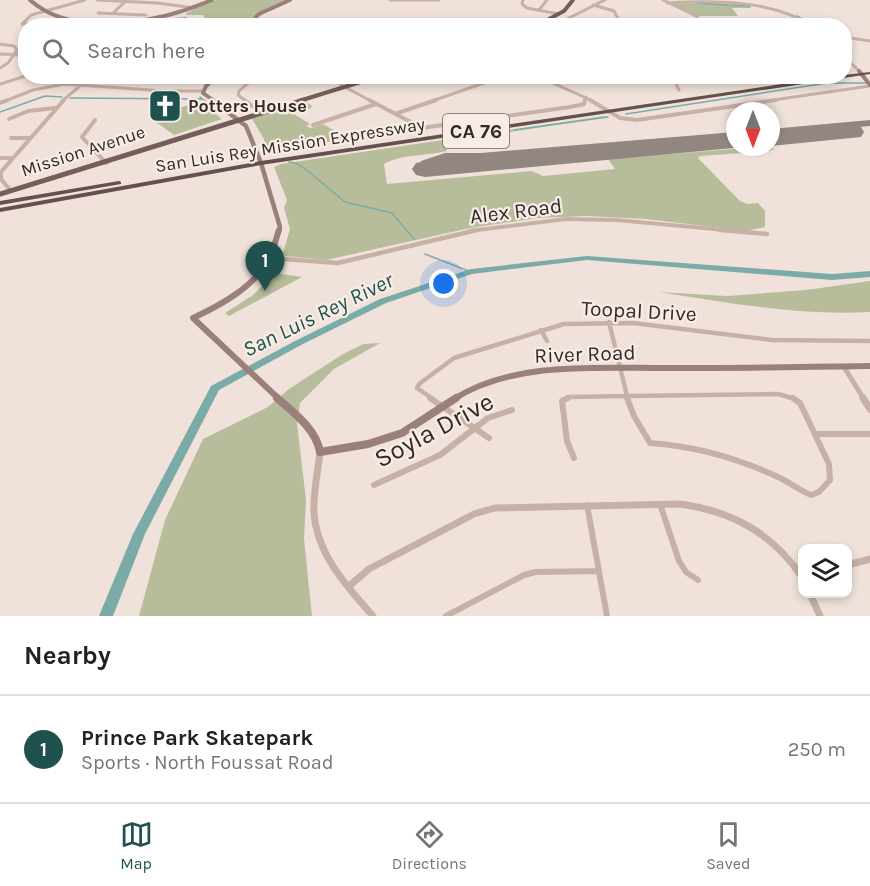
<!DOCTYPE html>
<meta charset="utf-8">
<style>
body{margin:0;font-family:Karla,sans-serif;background:#f6f6f6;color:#202124}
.controls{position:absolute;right:18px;bottom:18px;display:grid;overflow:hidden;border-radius:12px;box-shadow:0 3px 9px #0003}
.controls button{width:54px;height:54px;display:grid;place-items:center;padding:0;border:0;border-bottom:2px solid #e0e0e0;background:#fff;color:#202124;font:30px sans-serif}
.compass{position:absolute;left:726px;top:102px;width:54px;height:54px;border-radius:50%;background:#fff;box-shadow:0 3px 9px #0003;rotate:180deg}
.you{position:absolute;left:444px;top:284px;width:21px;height:21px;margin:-15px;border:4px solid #fff;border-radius:50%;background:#1a73e8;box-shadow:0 0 0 9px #1a73e833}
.badge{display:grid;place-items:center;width:39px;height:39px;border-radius:50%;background:#1f524e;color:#fff;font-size:20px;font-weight:700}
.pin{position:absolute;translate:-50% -50px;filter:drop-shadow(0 2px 3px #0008)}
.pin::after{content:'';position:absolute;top:32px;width:21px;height:18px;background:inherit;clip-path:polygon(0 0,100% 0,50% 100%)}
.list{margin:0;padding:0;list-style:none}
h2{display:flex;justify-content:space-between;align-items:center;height:78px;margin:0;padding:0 24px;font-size:26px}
h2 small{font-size:20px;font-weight:400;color:#757577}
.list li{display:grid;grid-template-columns:39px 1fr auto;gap:18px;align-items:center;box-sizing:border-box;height:108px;padding:0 24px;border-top:2px solid #e0e0e0}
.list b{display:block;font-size:22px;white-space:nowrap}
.list p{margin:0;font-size:20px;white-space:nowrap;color:#757577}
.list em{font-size:20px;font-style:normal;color:#757577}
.icon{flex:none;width:33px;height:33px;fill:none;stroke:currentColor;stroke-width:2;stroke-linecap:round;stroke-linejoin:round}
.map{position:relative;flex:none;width:870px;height:616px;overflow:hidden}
.search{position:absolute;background:#fff;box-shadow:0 3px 9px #0003;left:18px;right:18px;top:18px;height:66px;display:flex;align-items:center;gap:15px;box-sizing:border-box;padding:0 21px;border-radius:24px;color:#757577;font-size:22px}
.sheet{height:186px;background:#fff}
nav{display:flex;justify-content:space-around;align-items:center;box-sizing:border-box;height:84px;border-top:2px solid #e0e0e0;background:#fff;font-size:16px;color:#757577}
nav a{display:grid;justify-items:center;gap:3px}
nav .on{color:#1f524e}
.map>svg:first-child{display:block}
</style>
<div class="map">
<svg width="870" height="616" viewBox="0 0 870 616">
<rect width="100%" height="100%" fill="#f0e2da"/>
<!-- green -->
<path fill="#b7bd9b" d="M216 0H285L252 17 245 25 187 26 196 24 205 18 203 15H186V13Z
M687 3 750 6 751 8H732L738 16H697L673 4Z
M202 101 206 104 210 103V109L222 119 174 135 149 117Z
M304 101 312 106 311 108 294 114 310 124 306 126 311 128 323 124 349 139 273 150 264 148V139L252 119Z
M604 116 608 117 471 138 473 141 444 144 447 151C427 156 401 154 384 164L387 184 532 171 543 176 615 169 608 159 771 146 774 149 770 151 700 156 698 158 740 201 748 204 758 203 765 211V227L746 231 646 219 587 216 538 218 470 228 326 260 285 256 283 253 290 229 284 208 287 200 274 167 281 164Z
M275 273 302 277 229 316 225 313 253 295Z
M870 281V312C799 316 729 303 659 292L727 296 806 290Z
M380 343 334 369 300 403 297 423 306 500 304 539 312 616H139L165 520 203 439 268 407 289 389 343 354 363 344Z"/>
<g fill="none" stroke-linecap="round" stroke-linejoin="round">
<!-- stream -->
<path stroke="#7aaba6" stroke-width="1.5" d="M697 3 729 5
M731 5 750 6
M797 16 806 21
M200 97 208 103
M70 98 202 99
M0 112 45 96 62 97
M626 114 827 83H866
M514 130 608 117
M289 162 296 163 308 171 345 202 392 213 414 239
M425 254 471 272"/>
<!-- river -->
<path fill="#7aaba6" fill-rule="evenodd" d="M587 256 832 274 870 271V277L832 280 587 260 472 274 386 303 301 345 219 390 145 534 113 616H99L133 534 211 386 295 341 380 299 471 269Z"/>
<!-- taxiway -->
<path fill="#928680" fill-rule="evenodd" d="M870 120V126L771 135V129Z
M735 132V138L481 159 445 160 430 164 429 171H421L420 169 421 161 445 153H481Z"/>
<!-- runway -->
<path fill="#928680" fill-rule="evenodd" d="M852 125 861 127 864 132 861 137 771 146V132Z
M735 135V147H744L425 177 416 175 412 169 416 163 425 161Z"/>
<!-- minor-far3 -->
<path stroke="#c7b1a7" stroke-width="3" d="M97 0 157 3 195 8
M390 0H439
M523 0 522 4 527 8 559 14
M663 0 696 16 705 26
M667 3C714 0 772 0 813 26
M593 5 614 11 622 26
M539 10 547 0
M98 13 146 15
M112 14 126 1
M22 24 31 15 85 0
M22 24 56 22
M287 24 293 26
M128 26 186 18
M309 26 329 20
M553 26 605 0
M844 37 870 41
M0 44 14 46 17 50 8 63 0 68
M0 54 26 55
M184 76 249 83
M672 76 679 90
M742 76V79
M0 84 26 76
M341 85 371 101
M5 101 33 90 64 84 164 91H204
M62 101 92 76
M246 101 238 95 239 91 256 76
M432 101 504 76
M585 101 586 97"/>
<!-- minor-far2 -->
<path stroke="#c7b1a7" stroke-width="4" d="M244 100 255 108 264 105
M369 100 422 128 570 107 584 104 585 100
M0 103 8 100
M395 114 436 100
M9 119 28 111 55 108
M95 120 82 137 106 163
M313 125 376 104
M11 138H30
M0 158H13
M11 191 1 179V172L64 100
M469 231 566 219 616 220 736 231"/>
<!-- minor-far1 -->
<path stroke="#c7b1a7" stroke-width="4.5" d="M720 230 767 234
M270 258 338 263 477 230
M609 322 627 396
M541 330 547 341
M627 396 628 399
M627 396 778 394 795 399
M433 399 417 388 419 384 454 358 564 324 633 323 772 340 870 341
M565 399 569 397 627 396"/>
<!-- minor -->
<path stroke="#c7b1a7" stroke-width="6" d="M430 398 489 438
M568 398 562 401 567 441 574 458
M627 398 634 416 650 443C695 446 737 458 778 477 789 482 799 490 811 495L819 492 830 480 829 464 800 403 793 398
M816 434H870
M374 485 440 455 488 418 512 410
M660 504 679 561 686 572 698 580
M587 505 607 616
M446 616 524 575 536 572 599 571"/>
<!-- tertiary-far3 -->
<path stroke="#c7b1a7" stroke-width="3" d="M844 56 859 71
M537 76 593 101
M766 101 870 86"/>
<!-- tertiary-far2 -->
<path stroke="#c7b1a7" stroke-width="4" d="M590 100 620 118 637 120 776 100"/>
<!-- tertiary-far1 -->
<path stroke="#c7b1a7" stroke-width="5" d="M844 367 864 399"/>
<!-- tertiary -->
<path stroke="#c7b1a7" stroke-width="7" d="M863 398 870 409
M320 452C318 472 313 492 314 512 316 553 347 587 373 616
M848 565 870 559
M348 587 369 569 474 514 495 508 680 504C732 511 772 533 802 577
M810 594 820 616"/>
<!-- secondary-far3 -->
<path stroke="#9a8078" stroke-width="4" d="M30 0C75 40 161 22 212 0
M247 26 259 14 290 0
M859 71 870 85
M214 101 203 93 206 86 217 76"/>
<!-- secondary-far2 -->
<path stroke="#9a8078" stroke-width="4.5" d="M212 100 246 126 261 163 280 227 279 231"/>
<!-- secondary-far1 -->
<path stroke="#9a8078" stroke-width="6" d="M279 399 193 318C221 305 256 286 270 257 274 249 276 238 279 230
M454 399C516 359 606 369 678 368 742 368 806 367 870 366"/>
<!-- secondary -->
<path stroke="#9a8078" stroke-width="8" d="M277 398C294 413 316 429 320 452L368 444 402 433 456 398"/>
<!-- primary-far1 -->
<path stroke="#755e59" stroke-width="4" d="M536 26 564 11 573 0
M299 101 380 76"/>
<!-- primary -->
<path stroke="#755e59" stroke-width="5" d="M0 194 304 100"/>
<!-- trunk -->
<path fill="#64504c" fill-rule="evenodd" d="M870 72V74L261 165 0 212V208L261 161 836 76H844V75Z
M119 181 121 182V184L0 205V201Z"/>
</g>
<!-- icons -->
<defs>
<symbol id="church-square" viewBox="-11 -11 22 22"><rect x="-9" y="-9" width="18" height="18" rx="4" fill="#1f524e" stroke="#f8ede6"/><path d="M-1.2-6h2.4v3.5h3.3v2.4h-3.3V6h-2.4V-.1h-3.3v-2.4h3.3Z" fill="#fff"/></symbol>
</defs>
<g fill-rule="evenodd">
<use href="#church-square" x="146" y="87" width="38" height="38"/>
</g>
<g text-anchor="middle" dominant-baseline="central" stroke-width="4.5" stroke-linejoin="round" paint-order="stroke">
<!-- far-poi labels -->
<g font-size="18" font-weight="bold" fill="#332927" stroke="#f8ede6" text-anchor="start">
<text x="188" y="106">Potters House</text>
</g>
<!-- far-street labels -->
<g font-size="18" fill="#332927" stroke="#f8ede6">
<text transform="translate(290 145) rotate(-9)">San Luis Rey Mission Expressway</text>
<text transform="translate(83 151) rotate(-18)">Mission Avenue</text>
</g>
<!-- shield labels -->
<rect fill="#f8ede6" stroke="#6e6460" stroke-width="1.5" x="443" y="114" width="66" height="34" rx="4.5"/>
<g font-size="20" font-weight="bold" fill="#332927">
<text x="476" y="131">CA 76</text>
</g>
<!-- street labels -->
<g font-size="21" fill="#332927" stroke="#f8ede6">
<text transform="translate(516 211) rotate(-7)">Alex Road</text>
<text transform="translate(639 311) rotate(3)">Toopal Drive</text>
<text transform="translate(585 354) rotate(-2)">River Road</text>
</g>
<!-- water labels -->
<g font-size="22" font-style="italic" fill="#1f524e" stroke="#f8ede6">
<text transform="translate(318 315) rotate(-26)">San Luis Rey River</text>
</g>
<!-- near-street labels -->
<g font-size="26" fill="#332927" stroke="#f8ede6">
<text transform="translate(434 430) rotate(-28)">Soyla Drive</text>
</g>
</g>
</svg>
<div class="controls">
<button><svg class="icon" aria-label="layers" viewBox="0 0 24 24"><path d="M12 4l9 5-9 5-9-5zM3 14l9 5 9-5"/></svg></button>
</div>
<svg class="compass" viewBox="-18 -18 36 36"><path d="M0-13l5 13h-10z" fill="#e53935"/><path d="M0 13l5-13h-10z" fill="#757577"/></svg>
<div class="you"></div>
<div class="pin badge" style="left:265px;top:291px">1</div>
<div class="search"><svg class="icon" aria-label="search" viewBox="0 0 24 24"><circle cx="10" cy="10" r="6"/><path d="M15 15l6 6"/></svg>Search here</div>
</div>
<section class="sheet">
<h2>Nearby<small></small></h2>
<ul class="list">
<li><span class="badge">1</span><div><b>Prince Park Skatepark</b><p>Sports · North Foussat Road</p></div><em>250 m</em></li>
</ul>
</section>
<nav>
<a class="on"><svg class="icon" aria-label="map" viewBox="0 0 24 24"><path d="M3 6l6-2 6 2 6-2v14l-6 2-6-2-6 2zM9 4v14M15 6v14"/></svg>Map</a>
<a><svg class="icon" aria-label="directions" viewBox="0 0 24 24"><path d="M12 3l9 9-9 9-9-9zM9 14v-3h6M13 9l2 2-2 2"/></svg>Directions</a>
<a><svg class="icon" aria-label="saved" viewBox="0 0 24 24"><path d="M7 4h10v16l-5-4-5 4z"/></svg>Saved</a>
</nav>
